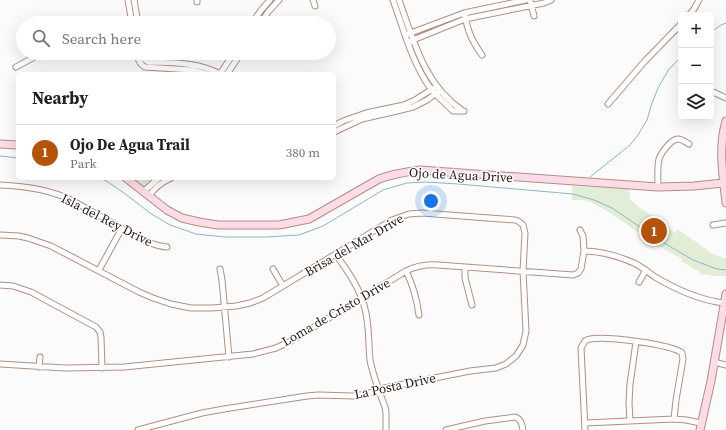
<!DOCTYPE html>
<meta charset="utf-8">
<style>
body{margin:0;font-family:"Source Serif 4",serif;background:#f6f6f6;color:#202124}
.controls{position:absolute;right:12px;top:12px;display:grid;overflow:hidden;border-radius:6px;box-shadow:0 4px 16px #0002}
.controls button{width:36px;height:36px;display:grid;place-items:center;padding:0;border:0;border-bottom:1px solid #e0e0e0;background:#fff;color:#202124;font:20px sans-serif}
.you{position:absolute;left:431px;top:201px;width:14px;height:14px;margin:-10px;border:3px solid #fff;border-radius:50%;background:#1a73e8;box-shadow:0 0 0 6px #1a73e833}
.badge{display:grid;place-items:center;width:26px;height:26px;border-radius:50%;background:#b45309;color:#fff;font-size:13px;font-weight:700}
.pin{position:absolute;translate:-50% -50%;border:2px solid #fff;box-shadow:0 1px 4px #0006}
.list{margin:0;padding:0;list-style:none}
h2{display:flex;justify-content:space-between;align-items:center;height:52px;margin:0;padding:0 16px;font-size:17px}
h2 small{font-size:13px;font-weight:400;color:#757577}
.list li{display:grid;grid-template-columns:26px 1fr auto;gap:12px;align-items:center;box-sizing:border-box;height:56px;padding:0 16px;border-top:1px solid #e0e0e0}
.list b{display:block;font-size:15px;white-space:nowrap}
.list p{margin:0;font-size:13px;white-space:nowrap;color:#757577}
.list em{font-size:13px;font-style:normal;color:#757577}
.icon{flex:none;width:22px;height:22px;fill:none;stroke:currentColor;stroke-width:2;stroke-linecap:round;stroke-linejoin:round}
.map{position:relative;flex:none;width:726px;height:430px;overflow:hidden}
.search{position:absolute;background:#fff;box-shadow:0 4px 16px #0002;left:16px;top:16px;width:320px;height:44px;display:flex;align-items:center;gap:10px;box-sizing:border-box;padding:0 14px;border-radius:22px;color:#757577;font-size:15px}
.panel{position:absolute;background:#fff;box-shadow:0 4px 16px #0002;left:16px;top:72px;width:320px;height:108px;border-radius:6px}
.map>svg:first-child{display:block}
</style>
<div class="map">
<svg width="726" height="430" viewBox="0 0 726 430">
<rect width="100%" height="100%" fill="#fbfbfb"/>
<!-- green -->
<path fill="#e1edd6" d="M131 178H155L146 185 143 186Z
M572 186 629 189 630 199 642 210 643 209 661 223V221L675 233 677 230 682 232 711 253 726 259V276H711L710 275 700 274V272L681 261 682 259 651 242V241L641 235V234L630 227V226C616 218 597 202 582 200 578 200 575 200 572 200Z"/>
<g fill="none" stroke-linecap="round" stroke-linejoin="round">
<!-- stream -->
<path stroke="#88b8c0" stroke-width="1" d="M711 32 721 25 726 23
M0 156 18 158
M590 177 630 145 638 135 647 120 651 106 658 88 669 69 681 57
M100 178 108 182 124 193 150 213 170 225 196 234 225 237H267L299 235 323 226 383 190 407 183 426 182 458 184 573 194 594 200 612 208 659 240 693 260 717 269 726 270"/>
<defs>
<path id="street" d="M128 0 132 23
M134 0 138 23
M197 0V2
M313 0 315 6
M393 0C404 30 412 63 431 89 438 97 446 104 453 111H464
M399 0C414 41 424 85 463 111
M530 0 534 16
M689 15 694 9 699 0
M465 16C468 32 472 41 482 55
M252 23 262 9 270 0
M261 23 268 12 279 0
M408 34 464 13 526 0
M408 42 465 19 544 3 551 0
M137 53C138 59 139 64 145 67L192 70 207 74
M142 53 144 59 148 62C173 63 198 62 220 74
M16 67 42 53
M220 74 234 53
M227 74 241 53
M711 91 726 98
M608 104 645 61 681 24
M334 126 343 121 366 113 404 105 415 100 434 88
M334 132 362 119 397 111 413 107 427 100 438 92
M0 185C25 186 49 189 71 200 90 210 108 221 127 231 140 238 152 246 167 247
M658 187C658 178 657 168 659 159 661 153 671 139 678 139 682 139 685 142 689 144
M143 192 159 178
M149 196C155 187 162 182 171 178
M713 225 726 223
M0 235 19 236 28 238 51 246 139 292 153 298 171 304 191 308H212L236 306 250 303 263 298 392 220 409 214 422 213 515 220 518 221 523 225 525 233 523 271 526 331 523 345 516 356 506 364 496 368 470 371 455 374 384 388 366 394 354 396 318 395 307 396 224 409 202 413 138 430
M584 251C601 251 618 256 634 263 642 267 648 272 655 277 677 290 699 300 724 303
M336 255C347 270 359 287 364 305 370 325 368 341 370 360 373 376 379 391 385 407L386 412V430
M465 267V278L472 305
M220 269 222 280 229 357
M273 269 283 286
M99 270 122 228
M406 271C413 285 417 300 419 315
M639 282 646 270
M0 285 13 286 31 292 96 327 100 332 101 337 102 368
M714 362 726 365
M0 364 65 368 124 367 253 354 276 348 291 341 406 271C416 266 426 264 438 265L573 275 578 273 581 269 584 251 583 236 580 230
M39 367 40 357
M630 421 629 403 630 384 636 342
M585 423 674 419 686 420 701 423
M446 430 485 421 515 417C521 419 522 424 523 430
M585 430 581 348 585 341C587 340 588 339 590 339 605 336 671 344 682 353L683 359 676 400 674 419"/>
<path id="secondary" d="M726 121C718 148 723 175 726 203
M0 144 18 145
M126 178 167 210 182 218 199 222 218 225H279L309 219 379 179C392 174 405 172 420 170L658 187 694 186 723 183
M700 430 711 381 726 294"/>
</defs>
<!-- street casing -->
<use href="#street" stroke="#b18f82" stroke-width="7"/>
<!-- secondary casing -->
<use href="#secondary" stroke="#b18f82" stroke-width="9"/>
<!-- street -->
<use href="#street" stroke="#fff" stroke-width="5"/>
<!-- secondary -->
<use href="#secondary" stroke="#fedce7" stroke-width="7"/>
</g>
<g text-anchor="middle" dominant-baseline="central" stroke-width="3" stroke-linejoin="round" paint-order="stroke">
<!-- street labels -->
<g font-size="13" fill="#261914" stroke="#fff">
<text transform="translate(461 175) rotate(3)">Ojo de Agua Drive</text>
<text transform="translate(107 220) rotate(27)">Isla del Rey Drive</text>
<text transform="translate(354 245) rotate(-30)">Brisa del Mar Drive</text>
<text transform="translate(336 312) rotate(-30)">Loma de Cristo Drive</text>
<text transform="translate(395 386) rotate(-12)">La Posta Drive</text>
</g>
</g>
</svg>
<div class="controls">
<button>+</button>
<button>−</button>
<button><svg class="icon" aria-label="layers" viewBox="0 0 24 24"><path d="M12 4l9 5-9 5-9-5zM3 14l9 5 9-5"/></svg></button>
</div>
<div class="you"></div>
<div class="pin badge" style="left:654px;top:231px">1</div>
<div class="search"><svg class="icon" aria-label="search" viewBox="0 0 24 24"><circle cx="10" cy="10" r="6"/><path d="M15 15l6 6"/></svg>Search here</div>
<section class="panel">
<h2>Nearby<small></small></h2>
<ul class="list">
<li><span class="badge">1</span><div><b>Ojo De Agua Trail</b><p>Park</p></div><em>380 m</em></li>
</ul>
</section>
</div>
